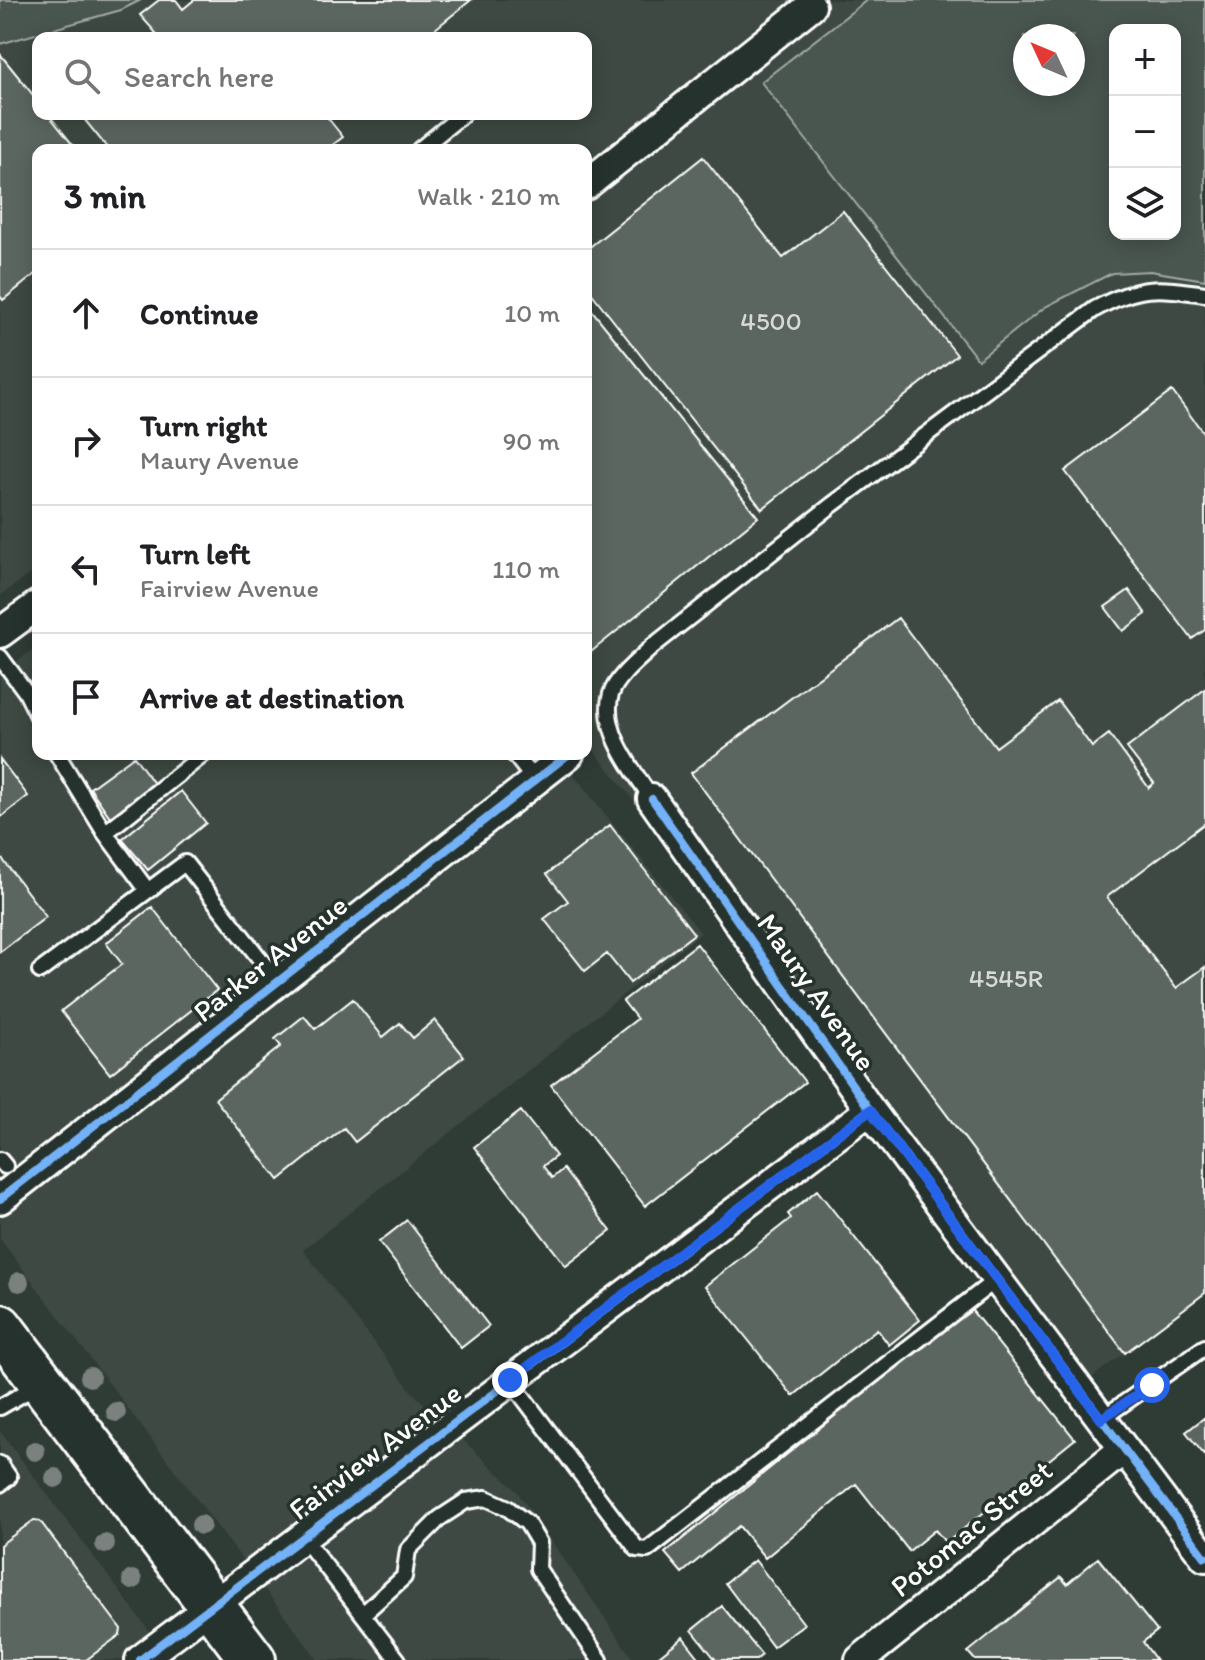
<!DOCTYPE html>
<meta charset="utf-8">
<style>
body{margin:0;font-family:Itim,sans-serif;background:#f2f2f2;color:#202124}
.controls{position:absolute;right:24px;top:24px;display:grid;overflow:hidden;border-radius:16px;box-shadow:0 4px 20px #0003}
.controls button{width:72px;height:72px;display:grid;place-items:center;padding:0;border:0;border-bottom:2px solid #e0e0e0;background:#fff;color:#202124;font:40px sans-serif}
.compass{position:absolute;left:1013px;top:24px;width:72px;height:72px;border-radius:50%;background:#fff;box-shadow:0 4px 20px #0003;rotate:314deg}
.stop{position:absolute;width:24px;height:24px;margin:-18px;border:6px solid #2563eb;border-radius:50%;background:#fff}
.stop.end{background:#2563eb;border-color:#fff;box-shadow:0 2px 8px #0008}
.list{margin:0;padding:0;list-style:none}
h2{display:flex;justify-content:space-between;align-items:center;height:104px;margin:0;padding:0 32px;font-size:34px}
h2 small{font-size:26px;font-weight:400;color:#757577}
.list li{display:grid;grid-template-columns:52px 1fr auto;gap:24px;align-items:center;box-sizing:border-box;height:128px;padding:0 32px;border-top:2px solid #e0e0e0}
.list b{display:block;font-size:30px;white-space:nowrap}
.list p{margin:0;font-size:26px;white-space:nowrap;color:#757577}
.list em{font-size:26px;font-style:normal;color:#757577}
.icon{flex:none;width:44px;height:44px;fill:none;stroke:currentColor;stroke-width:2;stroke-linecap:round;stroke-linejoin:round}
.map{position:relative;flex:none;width:1205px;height:1660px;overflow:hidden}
.search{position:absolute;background:#fff;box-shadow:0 4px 20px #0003;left:32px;top:32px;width:560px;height:88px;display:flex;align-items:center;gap:20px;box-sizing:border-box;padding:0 28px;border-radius:16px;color:#757577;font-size:30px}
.panel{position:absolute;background:#fff;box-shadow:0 4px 20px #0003;left:32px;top:144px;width:560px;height:616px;border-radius:16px}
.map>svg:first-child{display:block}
</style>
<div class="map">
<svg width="1205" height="1660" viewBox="0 0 1205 1660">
<rect width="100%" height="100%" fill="#2f3b35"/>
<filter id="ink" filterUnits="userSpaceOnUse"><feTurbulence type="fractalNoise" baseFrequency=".0125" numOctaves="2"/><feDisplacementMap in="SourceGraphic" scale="16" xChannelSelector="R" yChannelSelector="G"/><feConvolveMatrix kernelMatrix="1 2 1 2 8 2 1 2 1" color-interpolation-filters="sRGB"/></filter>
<g filter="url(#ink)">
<!-- built -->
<path fill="#3c4842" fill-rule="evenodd" d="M141 0H867L761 83 978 359 1045 307 1113 273 1150 271 1205 280V1293L1087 1381 658 785 635 802 586 741V150H38V568L0 596V44L121 10ZM38 38H586V114H38Z
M38 646V754H557L701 933 303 1250 413 1393 516 1490 634 1660H318L0 1239V674Z
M0 1431 171 1660H0Z"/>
<!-- green -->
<path fill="#4a544f" stroke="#a4aaa7" stroke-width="2" fill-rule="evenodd" d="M0 0H141L121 10 0 44Z
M867 0H1205V280L1150 271 1112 273 1045 307 978 360 761 82ZM1115 30H1175V234H1115ZM1073 36V84H1025V36Z"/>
<!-- building -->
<path fill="#5b6661" stroke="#fff" stroke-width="2" d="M159 0H176L183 9 194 0H471L424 38H148L156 33 140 15Z
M0 54 38 101V114H48L77 150H38V272L3 300 0 296Z
M80 114H331L327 117 343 137 326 150H109Z
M703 157 783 258 843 211 957 355 762 509 586 286V250Z
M586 303 758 517 586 656Z
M1172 391 1205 435V630L1192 639 1065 471Z
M1129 590 1146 614 1123 631 1105 607Z
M898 618 996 747 1058 701 1092 747 1109 734 1149 788 1154 783 1127 748 1205 689V823L1107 897 1176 988 1205 967V1293L1125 1353 691 773Z
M134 756 155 785 110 817 90 788Z
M0 759 28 796 0 818Z
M181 791 206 823 148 870 122 839Z
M610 825 694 934 630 983 607 954 585 971 544 919 568 901 547 874Z
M0 856 46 917 0 952Z
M152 907 217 990 110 1074 61 1011 122 964 106 943Z
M697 944 805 1082 645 1206 551 1085 637 1019 623 1001Z
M353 999 383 1037 400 1023 413 1038 435 1020 464 1056 355 1142 344 1128 279 1180 215 1099 281 1046 275 1039 304 1016 315 1029Z
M521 1111 556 1156 543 1166 552 1178 563 1169 611 1231 566 1266 474 1147Z
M817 1190 920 1320 889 1345 877 1329 793 1396 705 1286 791 1218 788 1214Z
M407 1220 489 1326 461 1348 379 1242Z
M969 1307 1075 1439 946 1543 935 1530 909 1551 856 1484 765 1558 739 1526 682 1573 665 1553Z
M1205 1417V1456L1186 1432Z
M34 1520 40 1521 121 1629 120 1635 86 1660H0V1545Z
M1098 1558 1157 1631 1143 1642 1156 1660H975L968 1652 1061 1577 1067 1584Z
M755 1560 804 1624 773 1647 725 1583Z
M722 1606 762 1655 756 1660H716L692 1630Z
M683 1637 701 1660H654Z"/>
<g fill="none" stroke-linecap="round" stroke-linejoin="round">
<defs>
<path id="service" d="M419 150 463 114
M0 657 26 692 38 716
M57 754 105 833
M514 754 535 781
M652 799C634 771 600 730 611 694 618 675 639 660 653 646L832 505 1095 309C1139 285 1156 287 1205 294
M148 891 105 833 204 754
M40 971 185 863 278 982
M0 1160 5 1166
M510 1380 637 1549 647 1550 997 1279
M0 1407 38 1385
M1101 1419 1205 1347
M0 1464 9 1477 0 1484
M302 1536 398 1660
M363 1614 404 1577 408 1550 440 1518 466 1501 486 1498 506 1507 527 1523 539 1543 538 1569 600 1660"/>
<path id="minor" d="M586 185 811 6
M0 633 38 605
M652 799 870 1110 1205 1557
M0 1199 569 754
M140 1660 870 1110
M860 1660 1124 1449"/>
<path id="primary" d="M0 1327 253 1660"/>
</defs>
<!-- service casing -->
<use href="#service" stroke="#fff" stroke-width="20"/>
<!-- minor casing -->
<use href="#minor" stroke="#fff" stroke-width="34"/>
<!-- primary casing -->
<use href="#primary" stroke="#fff" stroke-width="50"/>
<!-- service -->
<use href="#service" stroke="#26332d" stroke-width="14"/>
<!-- minor -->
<use href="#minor" stroke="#26332d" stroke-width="28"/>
<!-- primary -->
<use href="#primary" stroke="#26332d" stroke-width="44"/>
<defs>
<path id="cycleway" d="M652 799 870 1110 1205 1557
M0 1199 569 754
M140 1660 870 1110"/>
</defs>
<!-- cycleway casing -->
<use href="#cycleway" stroke="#26332d" stroke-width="13"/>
<!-- cycleway -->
<use href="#cycleway" stroke="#73b2f8" stroke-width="8"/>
</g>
<!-- trees -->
<g fill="#7a817e">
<circle cx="19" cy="1282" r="10"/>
<circle cx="90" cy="1377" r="10"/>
<circle cx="116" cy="1412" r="10"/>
<circle cx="35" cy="1451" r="10"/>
<circle cx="55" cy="1478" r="10"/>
<circle cx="201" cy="1525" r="10"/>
<circle cx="105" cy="1544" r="10"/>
<circle cx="132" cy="1580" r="10"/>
</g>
</g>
<g fill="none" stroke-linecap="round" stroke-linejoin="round" filter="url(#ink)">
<!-- route -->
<path stroke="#2563eb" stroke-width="10" d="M510 1380 870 1110 1101 1419 1152 1385"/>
</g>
<g text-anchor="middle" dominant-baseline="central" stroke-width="7" stroke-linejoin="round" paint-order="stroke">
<!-- number labels -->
<g font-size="26" fill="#d6d9d8">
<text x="771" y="321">4500</text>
<text x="1006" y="978">4545R</text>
</g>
<!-- street labels -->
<g font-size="30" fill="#fff" stroke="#26332d">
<text transform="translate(270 958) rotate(-38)">Parker Avenue</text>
<text transform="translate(817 992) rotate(55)">Maury Avenue</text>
<text transform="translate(375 1451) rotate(-37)">Fairview Avenue</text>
<text transform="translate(971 1528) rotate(-39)">Potomac Street</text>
</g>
</g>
</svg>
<div class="controls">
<button>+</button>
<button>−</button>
<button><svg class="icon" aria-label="layers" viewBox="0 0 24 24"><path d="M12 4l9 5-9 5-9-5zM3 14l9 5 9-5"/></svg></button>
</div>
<svg class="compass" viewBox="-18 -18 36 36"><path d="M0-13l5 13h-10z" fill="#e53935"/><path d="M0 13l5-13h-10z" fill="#757577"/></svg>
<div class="stop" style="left:1152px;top:1385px"></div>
<div class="stop end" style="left:510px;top:1380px"></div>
<div class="search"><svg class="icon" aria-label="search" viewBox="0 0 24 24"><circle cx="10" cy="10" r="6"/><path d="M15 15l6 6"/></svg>Search here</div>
<section class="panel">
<h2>3 min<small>Walk · 210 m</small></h2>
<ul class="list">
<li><svg class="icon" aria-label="ahead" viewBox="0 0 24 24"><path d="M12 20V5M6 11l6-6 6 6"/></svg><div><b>Continue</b></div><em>10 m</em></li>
<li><svg class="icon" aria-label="right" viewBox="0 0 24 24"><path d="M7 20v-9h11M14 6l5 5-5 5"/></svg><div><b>Turn right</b><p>Maury Avenue</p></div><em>90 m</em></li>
<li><svg class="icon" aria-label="left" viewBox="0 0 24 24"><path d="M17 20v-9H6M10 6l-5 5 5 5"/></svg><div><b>Turn left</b><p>Fairview Avenue</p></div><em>110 m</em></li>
<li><svg class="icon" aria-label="arrive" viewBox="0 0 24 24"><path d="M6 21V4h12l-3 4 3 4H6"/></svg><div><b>Arrive at destination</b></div></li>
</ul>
</section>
</div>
